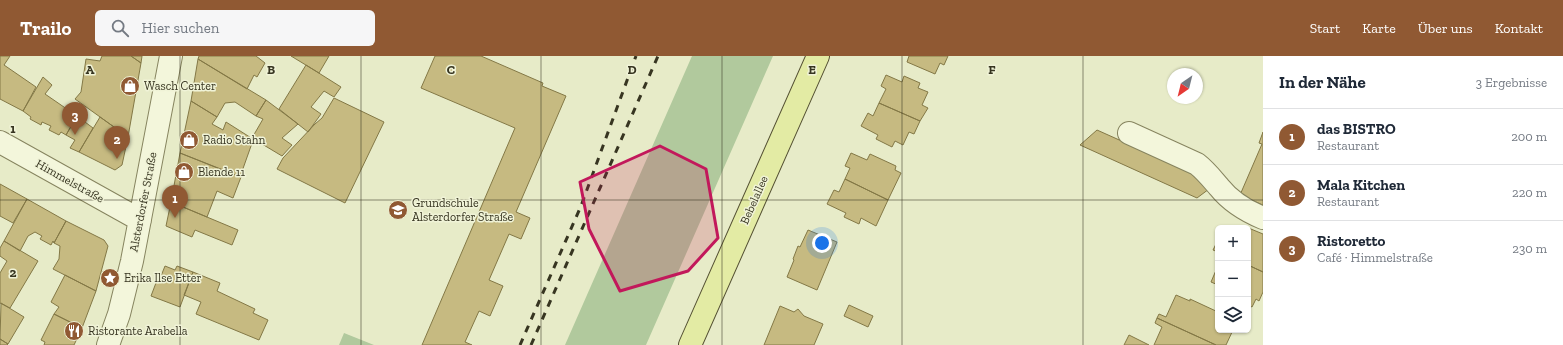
<!DOCTYPE html>
<html lang="de">
<meta charset="utf-8">
<style>
body{margin:0;font-family:"Zilla Slab",serif;background:#f6f6f7;color:#1f2937}
.controls{position:absolute;right:12px;bottom:12px;display:grid;overflow:hidden;border-radius:6px;box-shadow:0 1px 3px #0004}
.controls button{width:36px;height:36px;display:grid;place-items:center;padding:0;border:0;border-bottom:1px solid #e0e1e3;background:#fff;color:#1f2937;font:20px sans-serif}
.compass{position:absolute;left:1167px;top:12px;width:36px;height:36px;border-radius:50%;background:#fff;box-shadow:0 1px 3px #0004;rotate:215deg}
.you{position:absolute;left:822px;top:187px;width:14px;height:14px;margin:-10px;border:3px solid #fff;border-radius:50%;background:#1a73e8;box-shadow:0 0 0 6px #1a73e833}
.badge{display:grid;place-items:center;width:26px;height:26px;border-radius:50%;background:#905933;color:#fff;font-size:13px;font-weight:700}
.pin{position:absolute;translate:-50% -33px;filter:drop-shadow(0 1px 2px #0008)}
.pin::after{content:'';position:absolute;top:21px;width:14px;height:12px;background:inherit;clip-path:polygon(0 0,100% 0,50% 100%)}
.list{margin:0;padding:0;list-style:none}
h2{display:flex;justify-content:space-between;align-items:center;height:52px;margin:0;padding:0 16px;font-size:17px}
h2 small{font-size:13px;font-weight:400;color:#747a83}
.list li{display:grid;grid-template-columns:26px 1fr auto;gap:12px;align-items:center;box-sizing:border-box;height:56px;padding:0 16px;border-top:1px solid #e0e1e3}
.list b{display:block;font-size:15px;white-space:nowrap}
.list p{margin:0;font-size:13px;white-space:nowrap;color:#747a83}
.list em{font-size:13px;font-style:normal;color:#747a83}
.icon{flex:none;width:22px;height:22px;fill:none;stroke:currentColor;stroke-width:2;stroke-linecap:round;stroke-linejoin:round}
.map{position:relative;flex:none;width:1263px;height:289px;overflow:hidden}
header{display:flex;align-items:center;gap:24px;box-sizing:border-box;height:56px;padding:0 20px;background:#905933;color:#fff}
header strong{font-size:19px}
nav{display:flex;gap:22px;margin-inline-start:auto;font-size:14px}
.search{width:280px;height:36px;background:#f6f6f7;display:flex;align-items:center;gap:10px;box-sizing:border-box;padding:0 14px;border-radius:6px;color:#747a83;font-size:15px}
main{display:flex}
aside{flex:1;background:#fff}
.map>svg:first-child{display:block}
</style>
<header>
<strong>Trailo</strong>
<div class="search"><svg class="icon" aria-label="search" viewBox="0 0 24 24"><circle cx="10" cy="10" r="6"/><path d="M15 15l6 6"/></svg>Hier suchen</div>
<nav><a>Start</a><a>Karte</a><a>Über uns</a><a>Kontakt</a></nav>
</header>
<main>
<div class="map">
<svg width="1263" height="289" viewBox="0 0 1263 289">
<rect width="100%" height="100%" fill="#e7ebc8"/>
<!-- green -->
<path fill="#b1c99d" d="M692 0H773L646 289H565Z
M344 277 374 289H339Z"/>
<!-- building -->
<path fill="#c6ba81" stroke="#837846" d="M0 0H10L4 9 36 31 23 55 0 43Z
M102 0H131L141 7 128 81 75 43 81 36 86 3 100 5Z
M131 0H142L141 7Z
M199 0H256L265 7 257 21 254 19 247 33 198 3Z
M291 0H329L319 17Z
M435 0H481L543 27 542 30 566 40 516 156 530 162 521 183 509 178 489 224 503 230 490 260 479 255 465 286 472 289H422L515 72 421 32Z
M909 0H948L944 9 940 7 935 18 907 6Z
M198 3 266 44 256 60 235 46 225 47 217 61 191 45Z
M306 9 341 31 334 41 324 35 311 51 321 58 308 76 279 53Z
M886 19 902 26 904 20 920 27 918 32 928 36 922 49 928 52 920 65 879 47 886 33 881 30Z
M43 21 52 29 45 38 77 60 66 79 61 76 59 79 49 74 51 70 42 66 41 69 30 63 31 61 23 55Z
M334 42 384 66 345 147 277 113 283 102 315 68 322 62Z
M266 44 298 68 282 82 292 89 282 100 252 82 263 63 256 60Z
M191 45 217 61 212 68 223 74 226 66 256 85 251 90 240 121 180 97Z
M879 47 920 65 914 78 909 76 903 89 895 85 892 91 876 83 878 79 861 70 868 57 873 60Z
M77 60 93 72 79 96 70 92 75 84 66 79Z
M100 61 128 81 122 109 115 114 79 96Z
M1097 74 1204 122 1209 133 1197 142 1080 89Z
M1263 76V149L1240 139 1262 88 1259 87Z
M180 97 241 121 233 142 217 135 207 161 171 146Z
M851 97 867 104 870 98 896 110 895 114 901 117 888 144 845 123 850 112 845 110Z
M845 123 888 144 876 170 861 162 859 168 844 161 846 157 827 148 834 134 839 136Z
M0 128 27 143 13 167 0 160Z
M27 143 66 165 54 187 53 185 51 189 40 183 42 180 35 176 28 180 20 195 4 185Z
M171 146 238 174 232 189 195 174 192 181 166 170Z
M66 165 104 184 108 190 96 235 53 213 59 203 60 190 54 187Z
M1246 171 1263 178V216L1248 209V172H1245Z
M808 174 837 186 817 234 787 221 794 204 793 203 798 190 800 191Z
M1218 184V196L1213 194Z
M4 185 38 205 10 252 0 247V217L7 205 0 200V192Z
M1248 209 1263 216V236L1259 245 1256 243 1252 251 1248 249Z
M165 210 175 214 177 210 193 216 180 251 151 240 159 219 161 220Z
M1217 212 1218 213V229L1211 226Z
M193 216 220 227 217 235 255 253 253 257 268 264 259 284 196 258 201 246 184 239Z
M65 219 96 235 82 272 54 258 59 251 51 246Z
M1176 239 1190 245V243L1218 256V274H1233L1226 289H1216L1157 262 1159 258 1166 261Z
M1 247 24 261 8 288 0 283Z
M849 249 873 260 868 271 844 260Z
M780 250 794 256 798 253 804 260 823 268 814 289H764Z
M54 258 82 272 74 289H44L45 286 41 284Z
M1157 262 1216 289H1154L1162 271 1155 267Z
M1129 279 1149 289H1124Z
M0 283 8 288 7 289H0Z"/>
<g fill="none" stroke-linecap="round" stroke-linejoin="round">
<defs>
<path id="minor" d="M1129 77 1197 108C1206 115 1212 123 1219 131 1231 146 1246 155 1263 162
M0 86 140 164
M108 289 119 258 132 205 171 0"/>
<path id="major" d="M690 289 818 0"/>
</defs>
<!-- minor casing -->
<use href="#minor" stroke="#86845f" stroke-width="24"/>
<!-- major casing -->
<use href="#major" stroke="#545032" stroke-width="24"/>
<!-- minor -->
<use href="#minor" stroke="#f3f6db" stroke-width="22"/>
<!-- major -->
<use href="#major" stroke="#e3eba4" stroke-width="22"/>
<!-- rail -->
<path stroke="#373521" stroke-width="3" stroke-dasharray="7 7" stroke-linecap="butt" d="M520 289 581 150 636 0
M531 289 658 0"/>
</g>
<!-- marked area -->
<path fill="#c2185b" fill-opacity="0.2" stroke="#c2185b" stroke-width="3" stroke-linejoin="round" d="M660 90 706 113 718 182 688 215 620 235 589 173 580 126Z"/>
<!-- grid -->
<path fill="none" stroke="#373521" stroke-width="1" stroke-opacity="0.55" d="M180 0V289M361 0V289M541 0V289M722 0V289M902 0V289M1083 0V289M0 144H1263"/>
<!-- icons -->
<defs>
<symbol id="shop-disc" viewBox="-11 -11 22 22"><circle r="9.5" fill="#905933" stroke="#f0f3d7"/><path d="M-5-2.5h2.3a2.7 3.5 0 0 1 5.4 0H5L5.5 6h-11ZM-1.5-2.5h3a1.5 2.3 0 0 0-3 0Z" fill="#fff"/></symbol>
<symbol id="school-disc" viewBox="-11 -11 22 22"><circle r="9.5" fill="#905933" stroke="#f0f3d7"/><path d="M0-5L7-2L0 1L-7-2ZM-4 1L0 2.5L4 1V4Q0 6-4 4Z" fill="#fff"/></symbol>
<symbol id="sight-disc" viewBox="-11 -11 22 22"><circle r="9.5" fill="#905933" stroke="#f0f3d7"/><path d="M0-6L1.8-2.2L6-1.7L2.9 1.2L3.7 5.4L0 3.3L-3.7 5.4L-2.9 1.2L-6-1.7L-1.8-2.2Z" fill="#fff"/></symbol>
<symbol id="restaurant-disc" viewBox="-11 -11 22 22"><circle r="9.5" fill="#905933" stroke="#f0f3d7"/><path d="M-5-6h1v4h1v-4h1v4h1v-4h1v5L-1.5 .5V6h-2V.5L-5-1ZM5-6V6H3V1.5H1.5Q1.5-4 5-6Z" fill="#fff"/></symbol>
</defs>
<g fill-rule="evenodd">
<use href="#shop-disc" x="119" y="19" width="22" height="22"/>
<use href="#shop-disc" x="178" y="73" width="22" height="22"/>
<use href="#shop-disc" x="173" y="105" width="22" height="22"/>
<use href="#school-disc" x="387" y="143" width="22" height="22"/>
<use href="#sight-disc" x="99" y="211" width="22" height="22"/>
<use href="#restaurant-disc" x="63" y="264" width="22" height="22"/>
</g>
<g text-anchor="middle" dominant-baseline="central" stroke-width="3" stroke-linejoin="round" paint-order="stroke">
<!-- poi labels -->
<g font-size="12" fill="#373521" stroke="#f0f3d7" text-anchor="start">
<text x="144" y="30">Wasch Center</text>
<text x="203" y="84">Radio Stahn</text>
<text x="198" y="116">Blende 11</text>
<text x="412" y="147">Grundschule<tspan x="412" dy="14">Alsterdorfer Straße</tspan></text>
<text x="124" y="222">Erika Ilse Etter</text>
<text x="88" y="275">Ristorante Arabella</text>
</g>
<!-- street labels -->
<g font-size="12" fill="#373521" stroke="#f0f3d7">
<text transform="translate(70 125) rotate(29)">Himmelstraße</text>
<text transform="translate(754 144) rotate(-66)">Bebelallee</text>
<text transform="translate(143 146) rotate(-79)">Alsterdorfer Straße</text>
</g>
</g>
<g font-size="13" text-anchor="middle" font-weight="bold" fill="#373521" stroke="#f0f3d7" stroke-width="3" stroke-linejoin="round" paint-order="stroke">
<text x="90" y="18">A</text>
<text x="271" y="18">B</text>
<text x="451" y="18">C</text>
<text x="632" y="18">D</text>
<text x="812" y="18">E</text>
<text x="992" y="18">F</text>
<text x="13" y="77">1</text>
<text x="13" y="221">2</text>
</g>
</svg>
<div class="controls">
<button>+</button>
<button>−</button>
<button><svg class="icon" aria-label="layers" viewBox="0 0 24 24"><path d="M12 4l9 5-9 5-9-5zM3 14l9 5 9-5"/></svg></button>
</div>
<svg class="compass" viewBox="-18 -18 36 36"><path d="M0-13l5 13h-10z" fill="#e53935"/><path d="M0 13l5-13h-10z" fill="#747a83"/></svg>
<div class="you"></div>
<div class="pin badge" style="left:175px;top:162px">1</div>
<div class="pin badge" style="left:117px;top:103px">2</div>
<div class="pin badge" style="left:75px;top:79px">3</div>
</div>
<aside>
<h2>In der Nähe<small>3 Ergebnisse</small></h2>
<ul class="list">
<li><span class="badge">1</span><div><b>das BISTRO</b><p>Restaurant</p></div><em>200 m</em></li>
<li><span class="badge">2</span><div><b>Mala Kitchen</b><p>Restaurant</p></div><em>220 m</em></li>
<li><span class="badge">3</span><div><b>Ristoretto</b><p>Café · Himmelstraße</p></div><em>230 m</em></li>
</ul>
</aside>
</main>
